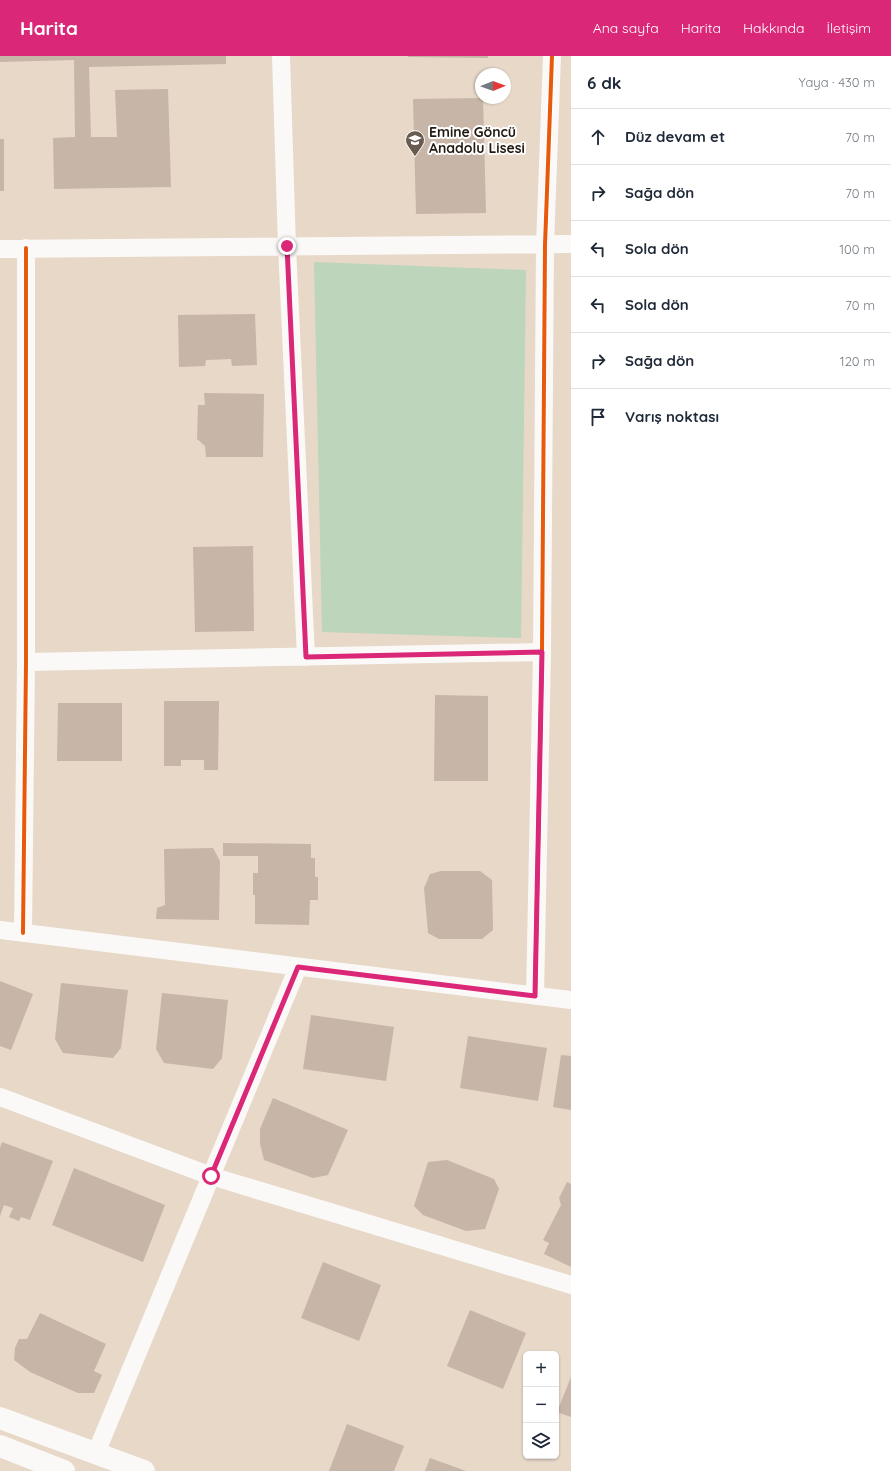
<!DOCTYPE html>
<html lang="tr">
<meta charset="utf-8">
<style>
body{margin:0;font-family:Quicksand,sans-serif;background:#f2f2f3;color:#1f2937}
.controls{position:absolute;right:12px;bottom:12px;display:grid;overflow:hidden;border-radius:6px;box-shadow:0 1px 3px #0004}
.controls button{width:36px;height:36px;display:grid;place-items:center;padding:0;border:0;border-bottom:1px solid #e0e1e3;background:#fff;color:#1f2937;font:20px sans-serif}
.compass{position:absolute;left:475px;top:12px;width:36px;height:36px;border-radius:50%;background:#fff;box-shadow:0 1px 3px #0004;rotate:89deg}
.stop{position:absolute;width:12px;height:12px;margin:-9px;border:3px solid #db2777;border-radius:50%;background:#fff}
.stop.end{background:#db2777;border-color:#fff;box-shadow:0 1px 4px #0008}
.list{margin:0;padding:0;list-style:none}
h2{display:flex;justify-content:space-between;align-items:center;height:52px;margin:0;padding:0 16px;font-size:17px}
h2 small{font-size:13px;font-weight:400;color:#747a83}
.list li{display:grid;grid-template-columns:26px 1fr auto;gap:12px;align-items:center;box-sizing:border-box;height:56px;padding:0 16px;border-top:1px solid #e0e1e3}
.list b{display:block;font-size:15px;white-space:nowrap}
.list em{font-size:13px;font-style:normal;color:#747a83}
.icon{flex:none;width:22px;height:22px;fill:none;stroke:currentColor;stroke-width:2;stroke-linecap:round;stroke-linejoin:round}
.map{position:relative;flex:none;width:571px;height:1415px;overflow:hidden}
header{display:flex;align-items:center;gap:24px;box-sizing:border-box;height:56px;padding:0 20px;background:#db2777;color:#fff}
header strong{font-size:19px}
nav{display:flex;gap:22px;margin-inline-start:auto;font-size:14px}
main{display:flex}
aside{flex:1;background:#fff}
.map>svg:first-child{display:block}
</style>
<header>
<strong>Harita</strong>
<nav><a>Ana sayfa</a><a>Harita</a><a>Hakkında</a><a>İletişim</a></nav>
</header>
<main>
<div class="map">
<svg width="571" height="1415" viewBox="0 0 571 1415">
<rect width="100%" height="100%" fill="#e7d8c8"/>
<!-- green -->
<path fill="#bcd5bb" d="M314 206 526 214 521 582 322 576Z"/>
<!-- building -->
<path fill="#c7b5a7" d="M0 0H226V8L89 11 91 81H117L115 34 168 33 171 131 54 133 53 82 75 81 74 4 0 6Z
M408 0H488V2L408 1Z
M481 42H483L486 157 416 158 413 43Z
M0 83H4V135H0Z
M255 258 257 309 232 310 231 303 206 304 205 310 179 311 178 259Z
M204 337 264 338 263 401H206L205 390 197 383 198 349H205Z
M253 490 254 575 195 576 193 491Z
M435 639 488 640V725H434Z
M164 645H219L218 714H204V704H181V710H164Z
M58 647H122V705H57Z
M223 787 311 788V802H315V821H318V844H310L309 869 255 868V839H253V817H258V800H223Z
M213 792 220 805 219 864 156 863 157 852 165 849 164 793Z
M441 815H480L492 824 493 874 482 883H439L428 877 424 832 430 818Z
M0 925 33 938 11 994 0 990Z
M61 927 128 934 121 992 113 1002 63 997 55 983Z
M162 937 228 944 222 1002 213 1013 164 1007 156 993Z
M311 959 394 971 386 1025 303 1013Z
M468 980 547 992 538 1045 460 1032Z
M561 999 571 1000V1054L553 1051Z
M273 1042 348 1074 328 1119 313 1122 264 1104 260 1088V1073Z
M2 1086 53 1105 30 1164 21 1161 19 1165 9 1161 13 1152 4 1149 0 1160V1092Z
M447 1104 494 1123 499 1133 485 1173 466 1175 423 1159 414 1150 428 1106Z
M74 1112 165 1149 143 1206 52 1169Z
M567 1126 571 1128V1211L544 1198 549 1187 543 1184 561 1149 559 1142Z
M323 1206 381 1229 359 1285 301 1262Z
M470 1254 526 1277 503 1333 447 1310Z
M40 1257 106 1288 94 1315 102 1319 94 1337H78L30 1316 14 1304 15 1292 19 1283H27Z
M571 1321V1361L557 1356Z
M347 1368 404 1390 394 1415H329Z
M430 1402 466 1415H425Z"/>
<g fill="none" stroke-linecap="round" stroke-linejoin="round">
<!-- minor -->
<path stroke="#fbf9f7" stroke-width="18" d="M281 0 287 190 306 601
M0 193 571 188
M26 606 542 596
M0 874 571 944
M23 877 26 606V192
M535 940 542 596 545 189 552 0
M0 1041 211 1120 571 1229
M96 1397 298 911"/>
<!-- secondary -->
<path stroke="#fbf9f7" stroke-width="22" d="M0 1362 144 1415
M0 1390 64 1415"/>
<defs>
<path id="cycleway" d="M23 877 26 606V192
M535 940 542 596 545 189 552 0"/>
</defs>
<!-- cycleway casing -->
<use href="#cycleway" stroke="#fff" stroke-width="6"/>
<!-- cycleway -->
<use href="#cycleway" stroke="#e8590c" stroke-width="4"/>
</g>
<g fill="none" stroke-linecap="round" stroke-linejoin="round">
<!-- route -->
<path stroke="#db2777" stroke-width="5" d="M211 1120 298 911 535 940 542 596 306 601 287 190"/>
</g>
<!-- icons -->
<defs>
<symbol id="school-pin" viewBox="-11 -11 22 30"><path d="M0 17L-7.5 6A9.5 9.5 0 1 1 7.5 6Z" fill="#685c50" stroke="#fff"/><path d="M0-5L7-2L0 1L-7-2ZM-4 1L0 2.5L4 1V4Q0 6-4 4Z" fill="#fff"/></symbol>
</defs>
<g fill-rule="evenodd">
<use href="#school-pin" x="404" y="73" width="22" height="30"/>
</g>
<g text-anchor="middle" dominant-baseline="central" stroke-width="4" stroke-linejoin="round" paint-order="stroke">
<!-- poi labels -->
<g font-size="14" font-weight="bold" fill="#231a0f" stroke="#fff" text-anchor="start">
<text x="429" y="76">Emine Göncü<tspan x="429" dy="16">Anadolu Lisesi</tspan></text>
</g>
</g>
</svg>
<div class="controls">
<button>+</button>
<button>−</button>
<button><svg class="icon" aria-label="layers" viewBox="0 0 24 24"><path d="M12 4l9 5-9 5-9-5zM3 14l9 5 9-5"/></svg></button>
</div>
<svg class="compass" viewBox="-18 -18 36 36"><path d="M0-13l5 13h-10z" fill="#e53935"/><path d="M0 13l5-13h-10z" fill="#747a83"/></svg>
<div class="stop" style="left:211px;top:1120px"></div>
<div class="stop end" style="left:287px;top:190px"></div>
</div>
<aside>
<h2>6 dk<small>Yaya · 430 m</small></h2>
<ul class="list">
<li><svg class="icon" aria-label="ahead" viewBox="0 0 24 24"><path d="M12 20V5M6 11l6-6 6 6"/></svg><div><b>Düz devam et</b></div><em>70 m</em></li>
<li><svg class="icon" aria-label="right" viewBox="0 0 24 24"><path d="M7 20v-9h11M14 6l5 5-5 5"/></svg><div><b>Sağa dön</b></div><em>70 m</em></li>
<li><svg class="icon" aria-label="left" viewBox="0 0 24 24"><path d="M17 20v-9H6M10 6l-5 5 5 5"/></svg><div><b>Sola dön</b></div><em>100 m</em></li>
<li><svg class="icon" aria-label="left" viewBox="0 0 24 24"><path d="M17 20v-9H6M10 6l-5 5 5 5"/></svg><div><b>Sola dön</b></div><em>70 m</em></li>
<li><svg class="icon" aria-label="right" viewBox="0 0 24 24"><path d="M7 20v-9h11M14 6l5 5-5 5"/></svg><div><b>Sağa dön</b></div><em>120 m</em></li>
<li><svg class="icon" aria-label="arrive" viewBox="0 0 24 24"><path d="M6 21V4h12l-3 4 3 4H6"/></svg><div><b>Varış noktası</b></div></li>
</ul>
</aside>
</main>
